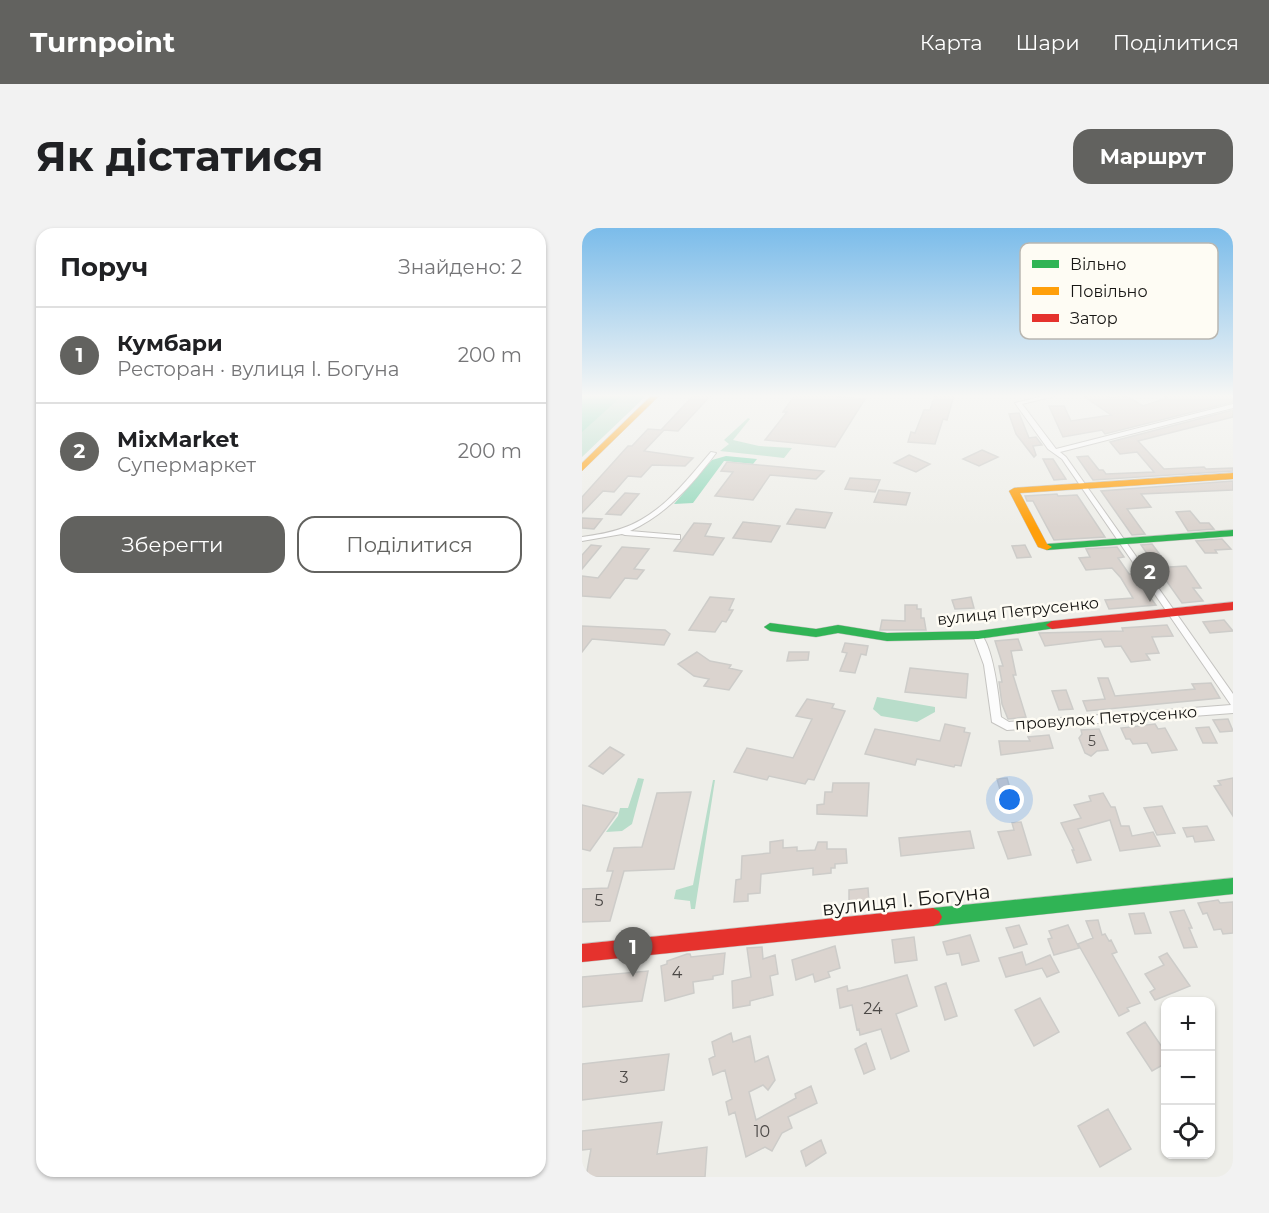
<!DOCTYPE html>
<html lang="uk">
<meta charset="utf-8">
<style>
body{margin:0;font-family:Montserrat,sans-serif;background:#f2f2f2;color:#202124}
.controls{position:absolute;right:18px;bottom:18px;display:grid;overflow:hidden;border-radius:12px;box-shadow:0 2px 4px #0004}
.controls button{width:54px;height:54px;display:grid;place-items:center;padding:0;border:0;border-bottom:2px solid #e0e0e0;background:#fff;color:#202124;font:30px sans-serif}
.you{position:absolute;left:428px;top:572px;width:21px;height:21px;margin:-15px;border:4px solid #fff;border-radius:50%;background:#1a73e8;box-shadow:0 0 0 9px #1a73e833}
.badge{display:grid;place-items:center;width:39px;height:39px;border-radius:50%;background:#62625f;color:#fff;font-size:20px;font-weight:700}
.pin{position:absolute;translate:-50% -50px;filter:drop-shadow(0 2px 3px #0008)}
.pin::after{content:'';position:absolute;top:32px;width:21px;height:18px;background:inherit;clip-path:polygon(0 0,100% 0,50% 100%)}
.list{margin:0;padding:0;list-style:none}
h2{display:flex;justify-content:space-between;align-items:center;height:78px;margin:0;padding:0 24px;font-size:26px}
h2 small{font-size:20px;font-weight:400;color:#757577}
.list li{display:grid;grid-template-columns:39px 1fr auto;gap:18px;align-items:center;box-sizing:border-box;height:96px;padding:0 24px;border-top:2px solid #e0e0e0}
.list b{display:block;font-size:22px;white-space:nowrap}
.list p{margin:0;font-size:20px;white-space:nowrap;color:#757577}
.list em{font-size:20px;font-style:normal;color:#757577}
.actions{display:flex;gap:12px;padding:18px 24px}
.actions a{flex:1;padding:14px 0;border:2px solid #62625f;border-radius:18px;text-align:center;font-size:21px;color:#62625f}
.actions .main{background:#62625f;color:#fff}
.icon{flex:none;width:33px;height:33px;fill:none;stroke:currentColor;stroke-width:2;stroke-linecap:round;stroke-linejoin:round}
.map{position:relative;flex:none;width:651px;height:949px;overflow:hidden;border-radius:18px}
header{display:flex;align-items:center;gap:36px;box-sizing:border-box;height:84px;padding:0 30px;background:#62625f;color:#fff}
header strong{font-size:28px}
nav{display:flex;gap:33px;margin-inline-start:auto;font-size:21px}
.intro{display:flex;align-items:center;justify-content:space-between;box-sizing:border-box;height:144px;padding:0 36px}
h1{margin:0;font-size:42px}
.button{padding:15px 27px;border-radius:18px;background:#62625f;color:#fff;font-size:21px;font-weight:700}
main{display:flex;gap:36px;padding:0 36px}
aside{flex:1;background:#fff;border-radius:18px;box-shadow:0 2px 4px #0004}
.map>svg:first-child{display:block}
</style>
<header>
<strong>Turnpoint</strong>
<nav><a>Карта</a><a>Шари</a><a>Поділитися</a></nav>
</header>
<div class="intro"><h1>Як дістатися</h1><a class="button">Маршрут</a></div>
<main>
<aside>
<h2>Поруч<small>Знайдено: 2</small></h2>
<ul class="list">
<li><span class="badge">1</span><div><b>Кумбари</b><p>Ресторан · вулиця І. Богуна</p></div><em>200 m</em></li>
<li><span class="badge">2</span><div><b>MixMarket</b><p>Супермаркет</p></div><em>200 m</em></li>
</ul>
<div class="actions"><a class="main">Зберегти</a><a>Поділитися</a></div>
</aside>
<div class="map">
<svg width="651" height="949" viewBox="0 0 651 949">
<rect width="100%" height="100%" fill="#eeeee9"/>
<!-- green -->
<path fill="#b8ddca" d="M0 167H65L0 229Z
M166 190 168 191 151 212 177 218 210 220 202 230 138 223 147 216 142 212Z
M295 469 353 479V484L335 494 299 488 291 481Z
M56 550 62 551 50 596 40 603 24 604 36 588 38 580H46Z
M131 552H133L113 681H109L108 673 92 671 94 662 111 657Z"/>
<!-- forest -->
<path fill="#97d9bd" d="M17 167H41L0 204V171Z
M144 228 175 231 171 236 142 233 111 275 92 276 130 232Z"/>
<!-- building -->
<path fill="#dbd4cf" stroke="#cdccc9" stroke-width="1.5" d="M129 167 96 203 82 202 62 223 111 230 103 238 70 237 59 249 46 248 32 264 21 263 0 285V269L46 218H50L66 201 79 202 111 168Z
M213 167H236L283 171 253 219 183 212 205 184H201Z
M353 167H372L365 192 361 191 353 216 326 214 329 204 333 205 342 182H348Z
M500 167H524L529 170 539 168 548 170 561 178 585 170 580 167H651V174L523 206 520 202 481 209 467 178H482L489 193 529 187Z
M651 182V189L556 213 582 241 622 239 624 241 651 240V243L511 252 495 229 506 228 517 242H521L524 246 572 244 555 224 538 226 528 214Z
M437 185 447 210 454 209 460 217 451 218 454 227 452 229 434 206 427 186Z
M400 222 416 229 397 238 381 231Z
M327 227 348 236 334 244 312 235Z
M461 231H471L484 251 472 252Z
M145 234 242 243 234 251 188 247 171 272 133 268 151 244 139 243Z
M268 250 298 252 293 264 263 261Z
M651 253V262L559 266 569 279 545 281 563 306 550 307 519 263Z
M297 262 328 265 324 277 292 274Z
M43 265 57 266 39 287 24 286Z
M475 266 476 268 495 267 523 309 472 312 451 273H445L443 268Z
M214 281 250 285 243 300 205 296Z
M608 283 618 295H627L632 301 606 303 594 284Z
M0 290 20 291 12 301 0 300Z
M161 294 198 298 189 314 151 310Z
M112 295 129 296 123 308 142 310 131 327 92 323Z
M640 311 649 321 633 322 635 325H623L614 313Z
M570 316 587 339 604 338 619 360H611L621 373 600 375 559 317Z
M9 317 19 318 0 341V327Z
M443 317 449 329 435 330 430 318Z
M40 319 67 321 52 341 62 342 55 351 43 350 28 370 0 368V348L16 350Z
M535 319 542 329 536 330 547 346H551L574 377 527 381 523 372 551 370 539 350 530 340 504 342 497 330 508 329 504 321Z
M128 369 152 371 147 382H151L144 394 140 393 133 404 107 402Z
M389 369 392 380 373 381 370 372Z
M323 377H335V381H339V390H342L344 402H298L300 392 323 393Z
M642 392 651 403 628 405 621 394Z
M585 397 591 408 570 409 577 425 564 426 568 432 549 434 539 418 523 419 519 411 463 418 457 405 541 403 540 400Z
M0 398 83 402 88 406 82 417 10 411 0 424Z
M436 411 440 422 429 423 434 447H431L444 489 426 491 420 476 417 454H420L417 438H421L413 413Z
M263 415 286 418 284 427 279 426 273 445 258 443 265 425 260 424Z
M115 424 128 433 149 437 147 440 160 443 147 462 122 458 127 451 112 448 96 436Z
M207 424H227L226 432 205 433Z
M328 440 386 446 384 470 323 464Z
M516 450H526L533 468 613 461 610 456 629 455 638 470 505 483 501 473 523 471Z
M484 462 491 481 477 482 470 463Z
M225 471 252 476 250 480 263 483 232 552 226 551 223 556 187 548 185 552 152 544 165 520 211 530 230 491 214 488Z
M646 491 651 503 638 504 631 492Z
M363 496 383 500 382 504 388 505 379 538 373 537 372 539 335 531 333 537 283 526 293 501 358 513Z
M573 496 576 501 583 500 595 522 570 525 565 515 551 516 548 511H544L539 500Z
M627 499 635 515H621L614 500Z
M517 501 526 522 515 523 509 528 503 525 497 510 500 506 499 502Z
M467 507 471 520 419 527 417 513H448L446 509Z
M28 519 42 527 21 546 7 538Z
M425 550 433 578 423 579 415 551Z
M651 550V588L632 558 639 557 636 553Z
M251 555H287L285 588 235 586V577L242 576 243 564H250Z
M109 564 92 641 42 643 28 693 0 694V661L26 660 31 643H25L32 620 60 619 75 565Z
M521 565 529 579H533L539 598H547L550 608 571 604 578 618 538 623 528 592 496 601 509 632 495 635 490 622H492L479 595 499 590 492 577 509 573 507 568Z
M0 577 35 585 8 623 0 621Z
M580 578 593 605 575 607 562 580Z
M439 594 449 627 426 631 416 604 432 602 430 595Z
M625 598 632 612 613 614 611 608 605 609 601 600Z
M388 603 392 620 319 628 317 610Z
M201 612V620L215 619V623L233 622 236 614H245V621H264L265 635 253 636V640H249V645L231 647V640L179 646 178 665 166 666V673L152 674 154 652 159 651 160 628 188 625V614Z
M286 660 287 673 267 675V662Z
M636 672 638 675 651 674V705L641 706 639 701 632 702 625 685 621 686 616 675Z
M602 682 610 700H607L615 719 602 720 588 684Z
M562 685 569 705 553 706 547 686Z
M516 692 520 707 523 706 527 713 529 712 535 724 530 726 558 775 545 780 547 783 537 788 496 716 511 710 504 693Z
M437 697 445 716 432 720 424 700Z
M486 697 497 720 472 727 466 711 470 710 467 703Z
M388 707 397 733 380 737 377 725 365 727 361 714Z
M332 709 335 732 313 735 310 712Z
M253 718 258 740 246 744 248 749 233 754 231 746 214 752 210 732Z
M180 719 181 731 193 727 196 746 188 748 191 767 168 773V777L151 780 150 753 169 749 165 720Z
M440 724 444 737 468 727 477 744 465 749 460 740 424 749 417 730Z
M143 725 141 746 131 748V751L111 754 112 765 83 773 79 738 85 736V733L105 726H108L109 729Z
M585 725 608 758 573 772 568 764 573 761 563 746 582 737 577 729Z
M66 743 60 773 0 779V749Z
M325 747 335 778 314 786 327 823 309 831 299 801 278 807 277 801 275 802 270 777 258 780 255 761 265 758 266 763 279 760Z
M364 755 375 788 363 792 353 759Z
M458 770 477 804 452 818 433 782Z
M563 794 584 825V835L570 843 545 805Z
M149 805 151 814 168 808 173 834 186 828 193 852 186 862 181 857 167 864 174 892 214 870 213 866 229 858 235 875 206 889 210 900 200 905 190 923 183 919 164 929 153 884 147 887 144 874 150 871 143 842 131 847 127 831 133 828 130 814Z
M284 815 293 841 282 846 273 821Z
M87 826 82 862 0 872V836Z
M526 881 549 921 518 939 496 898Z
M80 894 75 926 125 919 123 949H4L9 921 0 922V903Z
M239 912 244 925 224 938 219 923Z"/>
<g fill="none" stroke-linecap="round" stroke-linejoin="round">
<defs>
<path id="street" d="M466 167H477L440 176 474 221 651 176V180L478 224 484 229 651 466V485L425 502 410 494 402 437 391 407 396 404C411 412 417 471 419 489L427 494 649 477 480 231 466 221 433 175Z
M129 224 134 225C110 257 85 286 48 303L95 307H98V311L43 307 40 306 0 313V309C14 307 28 305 41 300 79 287 104 253 129 224Z"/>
<path id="fast" d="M651 302V308L465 322 460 319 465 316Z
M470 393 476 397 474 400 396 411 305 413 256 405 234 409 188 403 182 399 188 395 234 401 256 397 305 405 396 403Z
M651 650V666L351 698 345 695 342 689 345 683 351 680Z"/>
<path id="slow" d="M70 167H78L0 243V235Z
M651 245V251L438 265 465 316 470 319 465 322 456 319 427 263 432 260Z"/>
<path id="jam" d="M651 374V382L470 401 464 397 470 393Z
M351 680 357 683 360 689 357 695 351 698 0 734V716Z"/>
</defs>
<!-- street casing -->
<use href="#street" stroke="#c5c4c1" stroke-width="2"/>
<!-- fast casing -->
<use href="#fast" stroke="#c5c4c1" stroke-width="1"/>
<!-- slow casing -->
<use href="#slow" stroke="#c5c4c1" stroke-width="1"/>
<!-- jam casing -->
<use href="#jam" stroke="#c5c4c1" stroke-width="1"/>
<!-- street -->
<use href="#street" fill="#fcfcfc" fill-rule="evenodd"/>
<!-- fast -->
<use href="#fast" fill="#30b455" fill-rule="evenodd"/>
<!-- slow -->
<use href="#slow" fill="#ff9f0a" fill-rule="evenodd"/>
<!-- jam -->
<use href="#jam" fill="#e5322d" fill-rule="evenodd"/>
</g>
<!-- sky -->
<linearGradient id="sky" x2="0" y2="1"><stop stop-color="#7bbcea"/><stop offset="0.56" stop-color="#f7f7f5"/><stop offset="1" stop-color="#f7f7f5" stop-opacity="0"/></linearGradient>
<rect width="651" height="300" fill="url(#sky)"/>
<g text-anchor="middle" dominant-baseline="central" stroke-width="5" stroke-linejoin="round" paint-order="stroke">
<!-- number labels -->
<g font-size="14" fill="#4b4846">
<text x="510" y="513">5</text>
</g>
<!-- street labels -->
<g font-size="16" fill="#171614" stroke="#fefcf4">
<text transform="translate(436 383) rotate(-6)">вулиця Петрусенко</text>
<text transform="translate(524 490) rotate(-4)">провулок Петрусенко</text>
</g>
<!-- near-number labels -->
<g font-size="16" fill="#4b4846">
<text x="17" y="672">5</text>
<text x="95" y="744">4</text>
<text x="291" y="780">24</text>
<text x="42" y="849">3</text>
<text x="180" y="903">10</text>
</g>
<!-- near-street labels -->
<g font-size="20" fill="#171614" stroke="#fefcf4">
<text transform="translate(324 672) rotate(-6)">вулиця І. Богуна</text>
</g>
</g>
<!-- legend -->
<rect x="438" y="15" width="198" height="96" rx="9" fill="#fefcf4" stroke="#b9b7b1" stroke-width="1.5"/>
<rect x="450" y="32" width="27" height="8" fill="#30b455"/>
<rect x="450" y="59" width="27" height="8" fill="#ff9f0a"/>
<rect x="450" y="86" width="27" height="8" fill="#e5322d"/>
<g font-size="16" fill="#171614">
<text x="488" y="42">Вільно</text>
<text x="488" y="69">Повільно</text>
<text x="488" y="96">Затор</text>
</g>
</svg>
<div class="controls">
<button>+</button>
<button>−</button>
<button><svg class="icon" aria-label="locate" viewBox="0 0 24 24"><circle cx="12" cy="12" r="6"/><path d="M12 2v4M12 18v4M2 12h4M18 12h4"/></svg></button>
</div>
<div class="you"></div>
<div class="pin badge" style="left:51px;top:749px">1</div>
<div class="pin badge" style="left:568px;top:374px">2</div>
</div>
</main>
